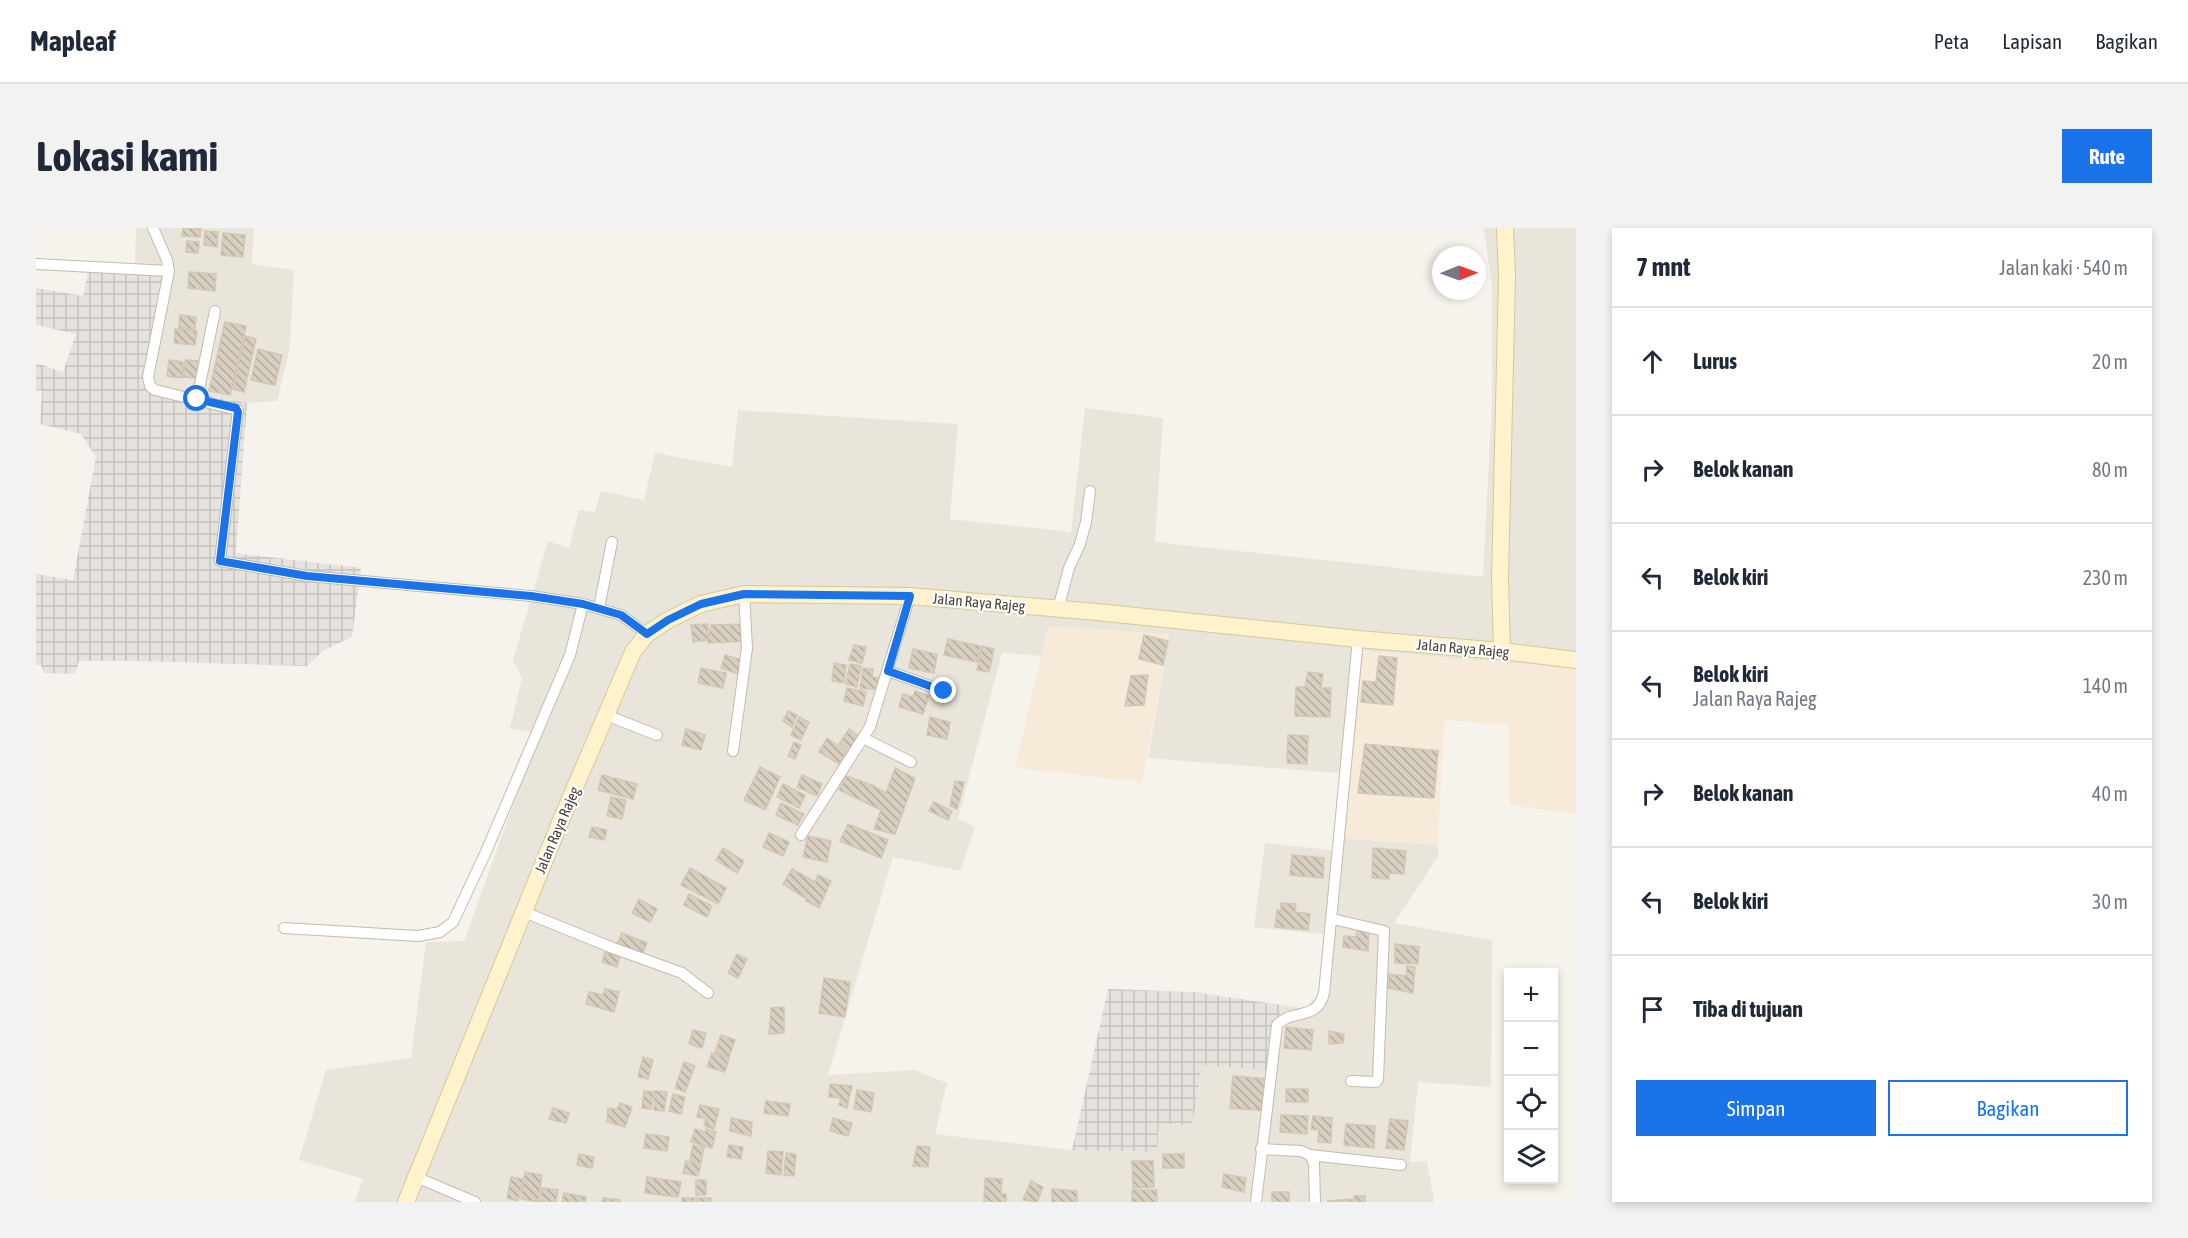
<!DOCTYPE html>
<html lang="id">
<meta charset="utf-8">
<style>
body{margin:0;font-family:"Asap Condensed",sans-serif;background:#f2f2f3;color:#1f2937}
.controls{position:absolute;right:18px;bottom:18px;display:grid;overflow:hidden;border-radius:0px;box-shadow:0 3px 9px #0003}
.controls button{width:54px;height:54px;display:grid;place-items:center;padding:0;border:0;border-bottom:2px solid #e0e1e3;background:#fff;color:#1f2937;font:30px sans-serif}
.compass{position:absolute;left:1396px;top:18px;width:54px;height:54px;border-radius:50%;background:#fff;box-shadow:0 3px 9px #0003;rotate:89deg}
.stop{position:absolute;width:18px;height:18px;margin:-14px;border:4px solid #1a73e8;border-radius:50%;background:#fff}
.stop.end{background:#1a73e8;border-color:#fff;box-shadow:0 2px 6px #0008}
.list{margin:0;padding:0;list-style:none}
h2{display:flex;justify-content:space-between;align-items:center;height:78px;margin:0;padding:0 24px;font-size:26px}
h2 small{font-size:20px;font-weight:400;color:#747a83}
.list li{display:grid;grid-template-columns:39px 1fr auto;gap:18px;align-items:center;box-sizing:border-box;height:108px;padding:0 24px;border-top:2px solid #e0e1e3}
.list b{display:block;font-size:22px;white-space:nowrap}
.list p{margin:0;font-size:20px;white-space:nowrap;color:#747a83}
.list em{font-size:20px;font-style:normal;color:#747a83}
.actions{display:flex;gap:12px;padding:18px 24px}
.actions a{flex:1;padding:14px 0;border:2px solid #1a73e8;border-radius:0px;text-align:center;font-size:21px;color:#1a73e8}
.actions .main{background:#1a73e8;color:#fff}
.icon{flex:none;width:33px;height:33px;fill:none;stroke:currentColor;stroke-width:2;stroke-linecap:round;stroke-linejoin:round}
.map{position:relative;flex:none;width:1540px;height:974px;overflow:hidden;border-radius:0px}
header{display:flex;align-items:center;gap:36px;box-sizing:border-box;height:84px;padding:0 30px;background:#fff;border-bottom:2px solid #e0e1e3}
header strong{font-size:28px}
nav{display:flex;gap:33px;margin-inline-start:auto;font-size:21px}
.intro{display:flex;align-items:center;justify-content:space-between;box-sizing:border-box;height:144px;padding:0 36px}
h1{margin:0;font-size:42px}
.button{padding:15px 27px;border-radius:0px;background:#1a73e8;color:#fff;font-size:21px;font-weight:700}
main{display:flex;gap:36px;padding:0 36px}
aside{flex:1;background:#fff;border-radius:0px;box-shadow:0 3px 9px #0003}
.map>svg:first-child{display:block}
</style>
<header>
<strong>Mapleaf</strong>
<nav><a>Peta</a><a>Lapisan</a><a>Bagikan</a></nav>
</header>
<div class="intro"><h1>Lokasi kami</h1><a class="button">Rute</a></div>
<main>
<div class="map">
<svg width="1540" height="974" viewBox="0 0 1540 974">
<defs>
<pattern id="industrial-grid" width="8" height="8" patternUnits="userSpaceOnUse" patternTransform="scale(1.5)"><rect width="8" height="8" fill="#e6e2dd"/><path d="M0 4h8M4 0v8" fill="none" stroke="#c7c3be"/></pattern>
<pattern id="building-back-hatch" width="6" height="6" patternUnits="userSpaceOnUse" patternTransform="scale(1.5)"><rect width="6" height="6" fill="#d8cfc1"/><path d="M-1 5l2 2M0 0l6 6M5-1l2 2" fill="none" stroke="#b1aa9e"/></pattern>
</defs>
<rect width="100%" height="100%" fill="#f6f3ec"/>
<!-- residential -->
<path fill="#eae5da" d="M100 0H218L216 36 258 42 254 120 241 173 211 175 108 155 99 37Z
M1448 0H1540V440L1324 423 1312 546 1112 530 1133 407 1013 398 1007 428 966 425 922 591 939 599 924 643 857 629 792 847 878 842 911 855 899 906 1036 922 1121 924 1123 895 1156 898 1166 837 1236 843 1245 777 1269 781 1286 762 1292 707 1218 699 1229 615 1304 623 1306 610 1402 617V628L1358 695 1456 712 1455 859 1382 854 1374 934 1391 933 1398 974H319L327 951 263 932 290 842 375 830 390 714 428 713 503 505 474 500 486 450 477 432 512 313 533 320 543 282 559 284 565 263 608 272 619 225 696 239 702 182 922 196 914 291 1035 304 1049 180 1127 190 1119 314 1447 349 1456 173V60Z"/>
<!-- commercial -->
<path fill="#f7ead8" d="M1012 398 1133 406 1106 554 979 540Z
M1324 423 1540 440V586L1474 577 1473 497 1408 492 1402 617 1306 610Z"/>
<!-- industrial -->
<path fill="url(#industrial-grid)" d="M54 36 128 40 108 155 211 175 200 325 325 340 316 409 288 422 271 438 98 433H43L39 446 8 445 5 437H0V346L37 352 60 229 45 206 4 196 6 163 0 162V135L27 144 40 106 0 97V60L47 68Z
M1072 761 1159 764 1245 777 1236 843 1166 837 1156 898 1123 895 1121 924 1036 922Z"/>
<!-- building -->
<path fill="url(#building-back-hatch)" stroke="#d3c7b4" stroke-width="1.5" d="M147 0 165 1 164 9 146 8Z
M169 3 182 4 181 19 168 17Z
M187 5 209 7 207 29 185 27Z
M151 13 163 14 162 25 150 24Z
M153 44 180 46 179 63 152 60Z
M144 87 160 89 159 102 143 100Z
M189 94 210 98 194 167 173 163Z
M139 101 161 103 159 117 138 115Z
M209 108 220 111 208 164 197 161Z
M222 121 246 127 239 157 215 152Z
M133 132 147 134 146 150 131 148Z
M149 132 162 133 160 150 147 149Z
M672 396V412L657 414 655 397Z
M708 396 710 413 672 415 675 397Z
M1108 407 1132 413 1127 437 1103 431Z
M912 411 944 418 941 434 908 427Z
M818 417 830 419 826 435 813 432Z
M946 418 958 421 953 444 941 442Z
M877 421 901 426 898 445 873 440Z
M689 427 706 432 702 446 685 440Z
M1343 428 1361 430 1357 477 1325 474 1327 453 1340 454Z
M798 435 810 437 808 455 796 453Z
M814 436 825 438 821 459 810 456Z
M665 440 690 445 687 460 662 455Z
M827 440 837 441 836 449 842 450 841 461H824Z
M1272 444 1287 446 1285 460H1295L1294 489 1259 488 1260 459H1269Z
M1112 447 1108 477 1089 478 1095 448Z
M811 460 830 464 827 478 808 473Z
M879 463 893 468 887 486 863 479 867 466 877 469Z
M752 483 761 487 756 499 747 493Z
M763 489 773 494 765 512 755 507Z
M894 489 914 494 911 511 891 507Z
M650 501 669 507 665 522 646 517Z
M813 501 825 509 815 524 803 516Z
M1252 507 1272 508 1271 536 1251 535Z
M791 510 811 524 803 536 783 524Z
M758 514 765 517 759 531 752 528Z
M1329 516 1402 523 1398 570 1322 565Z
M724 539 744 549 729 582 708 572Z
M859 540 879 550 859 606 838 601 845 582 803 562 810 548 836 557 850 565Z
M566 547 601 556 597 571 562 562Z
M766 547 786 556 781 568 761 559Z
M919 553 928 554 921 581 914 578Z
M747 556 769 567 763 580 741 569Z
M575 569 590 572 586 591 571 588Z
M898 574 916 583 912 592 893 583Z
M745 575 768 586 762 597 740 587Z
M812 596 852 612 845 630 804 613Z
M556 599 571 602 568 612 553 609Z
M733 605 753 614 747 628 727 619Z
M772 608 795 613 791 634 767 629Z
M687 620 708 633 701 645 680 632Z
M1337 620 1370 623 1368 646 1353 645V651L1336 650Z
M1256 627 1288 630 1287 650 1254 647Z
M654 640 690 660 682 676 645 657Z
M756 641 779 654 782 647 795 653 783 680 770 673 771 671 747 656Z
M653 666 676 678 671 689 648 677Z
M603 671 621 681 614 694 596 685Z
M1245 675 1260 676 1259 684 1274 686 1272 702 1239 699 1241 682 1245 683Z
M1321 702 1333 704 1332 723 1307 719 1308 708 1320 709Z
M586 705 611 715 605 729 580 718Z
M1359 716 1383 719 1382 736 1359 735Z
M569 724 584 728 581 739 566 734Z
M701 726 711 731 702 750 692 745Z
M1371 738 1379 739 1377 765 1352 760 1353 746 1370 748Z
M788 750 814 754 809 789 783 785Z
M569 761 583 764 578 784 550 776 553 764 567 767Z
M748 779V805L733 806 735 780Z
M1250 799 1277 802 1275 822 1248 820Z
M657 802 670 805 666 820 653 816Z
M1293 803 1308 806 1307 815 1293 816Z
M685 807 699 812 693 829 679 824Z
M676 825 693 830 689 844 671 839Z
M607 829 617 832 612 851 602 849Z
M648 834 659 838 649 864 639 860Z
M1197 848 1232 851 1230 883 1194 880Z
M794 856 816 858 811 880 803 877 805 870 793 869Z
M1250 861H1272V874H1250Z
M821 862 838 865 835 884 818 881Z
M608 863 618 864 615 881 606 880Z
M619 863 631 864 628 883 618 882Z
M637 866 649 869 645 886 633 883Z
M730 873 754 876 752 888 728 885Z
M584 875 596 879 589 899 571 894 572 880 581 881Z
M664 877 683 881 678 901 668 898 670 891 661 889Z
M517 880 533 885 530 895 513 891Z
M1245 887 1272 888 1271 906 1244 904Z
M1277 888 1296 890 1295 915 1282 914 1283 900 1282 902 1275 901Z
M695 890 716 894 715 908 694 903Z
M797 890 816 895 812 908 794 903Z
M1354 891 1372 893 1368 922 1350 920Z
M1310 896 1339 898 1338 920 1308 917Z
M659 901 669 904 670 901 680 904 676 920 655 914Z
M610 906 633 909 631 923 608 920Z
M657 917 668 919 665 935 654 933Z
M693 917 707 919 705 931 691 929Z
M881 918 894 919 892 939 877 938Z
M732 923 747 924 745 947 730 945Z
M750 925 760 926 758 948 748 947Z
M543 926 558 929 556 940 541 937Z
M1127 926H1148V940H1127Z
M650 933 665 937 662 948 647 945Z
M1096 933H1117L1118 959 1097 960Z
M489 944 506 947 502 974 485 971Z
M1188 946 1210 950 1208 964 1186 959Z
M475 949 487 951 482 973 471 970Z
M611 949 645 954 642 969 609 965Z
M949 950 966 951 965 966H970V974H948Z
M660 952H670V967H660Z
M995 953 1007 959 1001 974 987 972Z
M506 960 522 962 520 974H504Z
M1016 961 1041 963V974H1016Z
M1096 962H1121V974H1096Z
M1236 964H1253V974H1236Z
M528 965 550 969 549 974H526Z
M1318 968H1329V974H1318Z
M567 970 584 972V974H566Z
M646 970H658L657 974H646Z
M660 970H675V974H660Z
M1316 971V974H1292V973Z"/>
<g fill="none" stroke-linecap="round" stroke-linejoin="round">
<defs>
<path id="street" d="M117 0 131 32 133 43 112 149 114 158 119 162 202 182 184 333 271 348 495 368 547 376 585 387 611 406
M0 36 133 43
M161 171 179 83
M563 380 576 314
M1022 381 1033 340 1044 316 1050 294 1054 263
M852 443 908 463
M570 487 621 507
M827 510 875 534
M697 523 711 420 708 366
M765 607 834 499 874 368
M488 684 577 720 646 745 672 765
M1297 691 1348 703 1342 851 1340 854 1315 853
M248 700 382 708 404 704 417 694 449 626 534 427 547 376
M1225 921 1265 923 1274 927 1278 935 1279 974
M1274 927 1365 937
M380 949 439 974
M1220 974 1241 797C1256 780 1281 794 1288 765L1322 411"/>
<path id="secondary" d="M1466 423 1464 351 1471 48 1469 0
M370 974 525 592 597 424 611 406 632 392 665 376 708 366 874 368 1061 384 1322 411 1466 423 1540 432"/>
</defs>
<!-- street casing -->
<use href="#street" stroke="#c2bbae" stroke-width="12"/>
<!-- secondary casing -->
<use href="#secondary" stroke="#d6c79b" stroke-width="18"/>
<!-- street -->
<use href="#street" stroke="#fff" stroke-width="10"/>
<!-- secondary -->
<use href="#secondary" stroke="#fff3cd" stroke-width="16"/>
</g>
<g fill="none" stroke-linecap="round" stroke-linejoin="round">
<!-- route -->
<path stroke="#1a73e8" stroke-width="8" d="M161 171 200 180 202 184 184 333 271 348 495 368 547 376 585 387 611 406 632 392 665 376 708 366 874 368 852 443 908 463"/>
</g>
<g text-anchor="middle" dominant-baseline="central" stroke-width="4.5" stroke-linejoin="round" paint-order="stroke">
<!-- street labels -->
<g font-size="15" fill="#4b4439" stroke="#fff">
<text transform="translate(943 374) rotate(5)">Jalan Raya Rajeg</text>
<text transform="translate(1427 420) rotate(5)">Jalan Raya Rajeg</text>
<text transform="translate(521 602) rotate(-67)">Jalan Raya Rajeg</text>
</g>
</g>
</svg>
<div class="controls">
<button>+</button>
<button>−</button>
<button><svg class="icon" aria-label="locate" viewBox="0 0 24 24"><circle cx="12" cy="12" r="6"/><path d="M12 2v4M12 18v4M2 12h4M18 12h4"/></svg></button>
<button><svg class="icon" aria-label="layers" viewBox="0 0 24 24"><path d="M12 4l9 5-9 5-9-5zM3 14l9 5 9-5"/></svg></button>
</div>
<svg class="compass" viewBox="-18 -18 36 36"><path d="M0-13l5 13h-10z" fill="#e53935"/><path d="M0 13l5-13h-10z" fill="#747a83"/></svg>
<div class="stop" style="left:161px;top:171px"></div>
<div class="stop end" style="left:908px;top:463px"></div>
</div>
<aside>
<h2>7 mnt<small>Jalan kaki · 540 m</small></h2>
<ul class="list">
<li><svg class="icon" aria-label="ahead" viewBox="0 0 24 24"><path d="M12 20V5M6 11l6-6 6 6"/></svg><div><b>Lurus</b></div><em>20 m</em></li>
<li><svg class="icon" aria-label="right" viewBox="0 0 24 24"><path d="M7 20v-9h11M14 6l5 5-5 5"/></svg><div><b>Belok kanan</b></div><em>80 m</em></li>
<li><svg class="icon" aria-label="left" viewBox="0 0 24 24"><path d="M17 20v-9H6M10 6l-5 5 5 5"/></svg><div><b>Belok kiri</b></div><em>230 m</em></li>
<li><svg class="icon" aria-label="left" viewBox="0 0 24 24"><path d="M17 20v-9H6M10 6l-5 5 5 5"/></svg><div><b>Belok kiri</b><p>Jalan Raya Rajeg</p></div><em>140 m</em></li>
<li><svg class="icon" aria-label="right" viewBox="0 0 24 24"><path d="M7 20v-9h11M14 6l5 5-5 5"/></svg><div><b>Belok kanan</b></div><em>40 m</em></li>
<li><svg class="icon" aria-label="left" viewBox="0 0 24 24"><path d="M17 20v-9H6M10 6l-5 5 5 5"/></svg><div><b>Belok kiri</b></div><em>30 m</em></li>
<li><svg class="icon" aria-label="arrive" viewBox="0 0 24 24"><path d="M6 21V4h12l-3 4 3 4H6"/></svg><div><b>Tiba di tujuan</b></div></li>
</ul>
<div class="actions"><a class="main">Simpan</a><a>Bagikan</a></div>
</aside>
</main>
